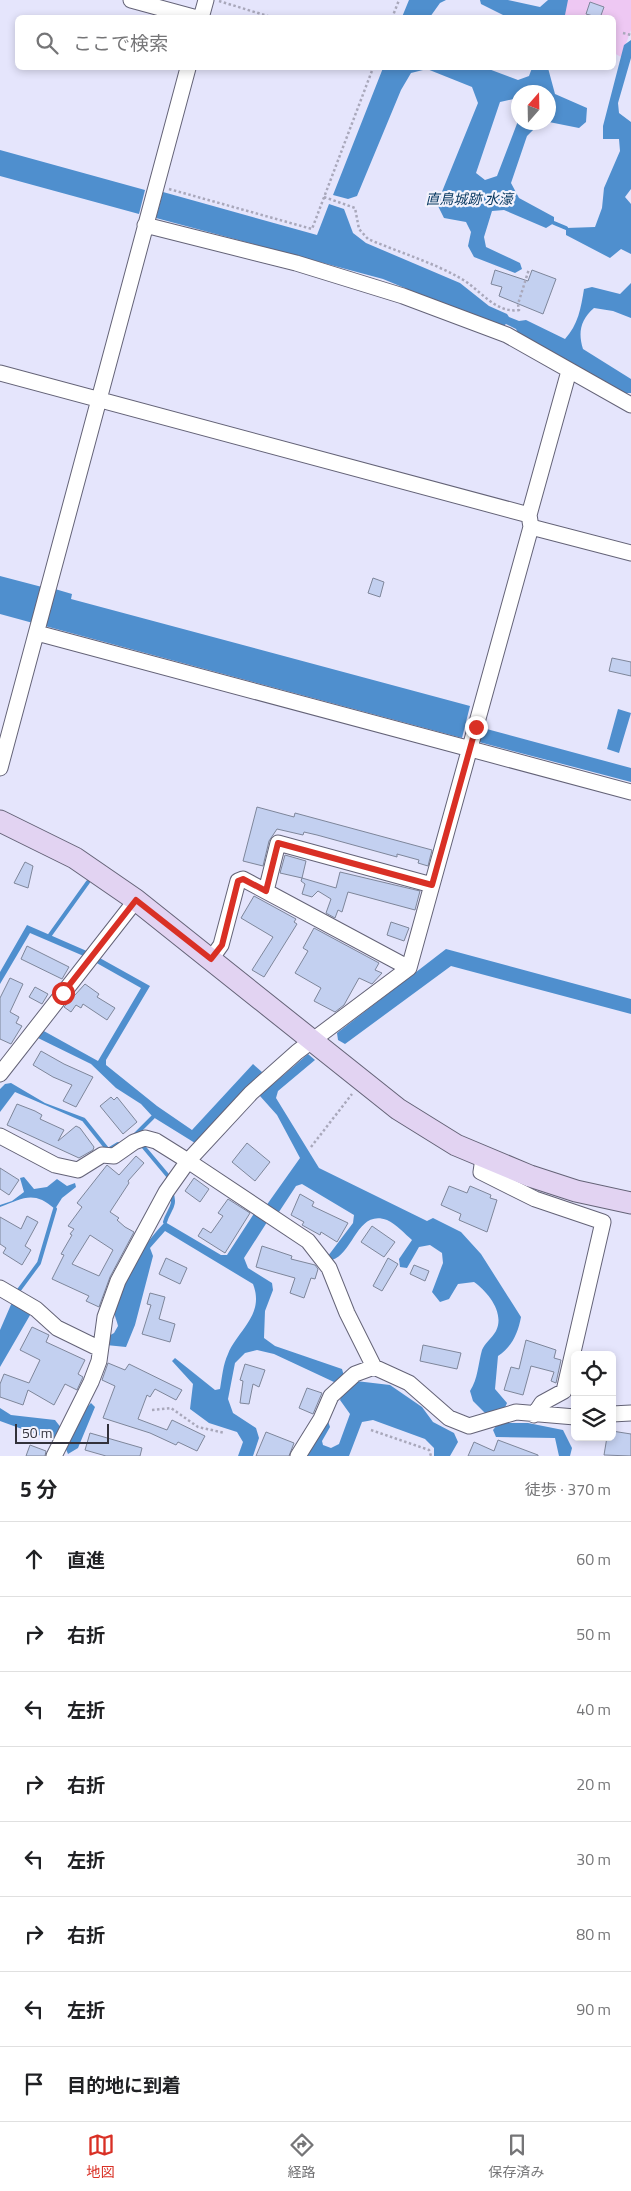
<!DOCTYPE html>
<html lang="ja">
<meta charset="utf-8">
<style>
body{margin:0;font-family:"Titillium Web","Noto Sans JP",sans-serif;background:#f2f2f2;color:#202124}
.controls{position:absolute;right:15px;bottom:15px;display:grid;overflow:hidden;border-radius:8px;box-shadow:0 2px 8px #0003}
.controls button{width:45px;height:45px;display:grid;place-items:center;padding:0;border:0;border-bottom:1px solid #e0e0e0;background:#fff;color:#202124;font:25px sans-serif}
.compass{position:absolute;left:511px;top:85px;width:45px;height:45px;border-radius:50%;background:#fff;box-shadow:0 2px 8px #0003;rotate:20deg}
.scale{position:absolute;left:15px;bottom:12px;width:94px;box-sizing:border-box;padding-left:5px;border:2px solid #32313a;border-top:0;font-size:14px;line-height:18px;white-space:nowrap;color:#32313a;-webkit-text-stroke:4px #f3f3fd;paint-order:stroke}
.stop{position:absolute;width:15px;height:15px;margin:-11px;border:4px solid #d93025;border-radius:50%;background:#fff}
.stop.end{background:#d93025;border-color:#fff;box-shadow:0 1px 5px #0008}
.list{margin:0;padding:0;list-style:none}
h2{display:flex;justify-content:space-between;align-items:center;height:65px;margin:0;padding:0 20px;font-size:21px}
h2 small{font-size:16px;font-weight:400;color:#757577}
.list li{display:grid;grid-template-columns:32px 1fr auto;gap:15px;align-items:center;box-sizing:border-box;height:75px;padding:0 20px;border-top:1px solid #e0e0e0}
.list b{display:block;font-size:19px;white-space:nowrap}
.list em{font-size:16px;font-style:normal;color:#757577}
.icon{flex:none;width:28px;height:28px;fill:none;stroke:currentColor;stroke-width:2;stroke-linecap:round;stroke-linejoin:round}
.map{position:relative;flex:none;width:631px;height:1456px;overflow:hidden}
.search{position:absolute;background:#fff;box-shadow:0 2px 8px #0003;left:15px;right:15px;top:15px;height:55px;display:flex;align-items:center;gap:12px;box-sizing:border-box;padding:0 18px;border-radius:8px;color:#757577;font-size:19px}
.sheet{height:665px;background:#fff}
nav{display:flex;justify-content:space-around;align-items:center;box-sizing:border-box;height:70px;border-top:1px solid #e0e0e0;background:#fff;font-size:14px;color:#757577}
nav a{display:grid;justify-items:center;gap:2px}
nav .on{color:#d93025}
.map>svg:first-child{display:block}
</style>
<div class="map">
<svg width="631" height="1456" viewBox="0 0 631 1456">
<rect width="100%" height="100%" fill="#e5e5fc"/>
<!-- green -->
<path fill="#eec8f3" d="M559 0H631V30L621 57 614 53V18H552Z"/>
<!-- water -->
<path fill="#4f8fce" d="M409 0H446L440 3 430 17H402Z
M480 0H508L540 7 548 0H568L565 15 567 17H507L481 4Z
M631 40V58L618 103 619 113 631 122V189L625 197 631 204V254L621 249 610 258 566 235V228L595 227 602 208 604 188 620 151 619 139H603V126L624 45Z
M383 68H486L518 80 529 76 532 68H548L555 94 587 108 586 122 579 128 549 122 548 92H518V107L514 99 500 102 476 173 485 180 497 176 518 121 540 123 527 136 511 183 519 198 554 217V223L546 228 504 210 492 211 484 237 486 247 520 263 522 269 515 273 474 257 468 246 471 232 466 222 444 218 437 204 478 103 472 87 427 69 411 73 401 90 357 196 348 199 333 195Z
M0 150 145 190 139 214 0 176Z
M163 192 317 235 329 204 344 209 353 233 366 243 460 283 489 306 507 314 509 317 519 321 526 320 565 339C578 325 581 308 584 289L592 287 620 294 631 283V318L613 311 594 308C580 320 578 333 583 349L631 379V393H624L521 338 516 329 506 324 501 328 383 279 156 218Z
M0 576 42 587 33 623 0 614Z
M55 589 72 594 71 599 470 706 462 738 45 626Z
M618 709 631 713 619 753 607 749Z
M483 728 631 768V782L479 742Z
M27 925 89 952 150 986 106 1060V1065L157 1106 192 1130 253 1064 262 1072 261 1077 253 1085H249L195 1143 153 1117 141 1104 116 1088 91 1064 36 1037 42 1030 98 1061 141 988 86 957 30 933 0 984V972Z
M446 949 631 999V1014L451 966 345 1044 338 1040 337 1033Z
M308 1054 315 1060 278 1091 276 1098 319 1168 427 1221 433 1218 461 1232 481 1254 521 1317C518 1333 512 1347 498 1356L495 1389 507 1403 503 1412 506 1423H528L563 1430 572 1448 570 1456H559L555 1438 496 1437 493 1430 497 1425 473 1401 470 1391C478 1379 478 1364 482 1350 485 1343 492 1338 496 1331 505 1313 488 1292 474 1282L458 1284 449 1299 440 1302 432 1292 443 1263 442 1253 430 1245 419 1247 407 1268 400 1267 399 1259 412 1240C405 1234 396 1224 387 1220 357 1209 354 1253 332 1260L328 1256 353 1223 354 1215 302 1184 296 1186 277 1215 269 1219 244 1258 248 1268 272 1283 273 1290 265 1311 264 1338 275 1346 342 1369 344 1376 340 1381 334 1382 274 1354 257 1350 245 1353 235 1363 228 1399 233 1413 256 1428 259 1438 253 1456H238L243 1442 237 1432 209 1423 190 1409 193 1384 172 1361 175 1358 215 1390 220 1389C222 1378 223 1364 228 1354 238 1330 265 1315 253 1284L165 1231 150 1248 153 1256 135 1325 126 1347 106 1345 107 1337 114 1333 118 1326C117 1321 114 1315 114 1310 114 1286 148 1239 165 1222L221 1255H227L255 1212 261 1213 300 1158 277 1115 260 1096 267 1085H272Z
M11 1083 45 1103 85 1118 82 1121 15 1092 0 1112V1089L5 1084Z
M24 1177 34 1189 47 1187 57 1179 67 1186 75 1183 76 1187 62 1198 55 1209C34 1190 23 1198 0 1207V1205L12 1201 24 1192 20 1178Z
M13 1300 33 1310 0 1367V1330Z
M356 1381 390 1385 422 1407 433 1422 454 1433 458 1442 450 1456H434V1448L425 1439 373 1420 362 1422 349 1456H303L328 1421 330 1427 322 1441 323 1445 331 1448 339 1444 350 1414 340 1400 344 1390Z
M91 1403 95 1407 78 1448 68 1454 65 1447 77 1417Z
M0 1408 11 1415 55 1420 62 1429 55 1441 0 1421Z"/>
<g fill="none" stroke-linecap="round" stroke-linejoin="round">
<!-- stream -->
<path stroke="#4f8fce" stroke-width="4" d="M554 223 566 228
M50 935 88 882
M84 1120 108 1150 118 1144
M135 1135 153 1117
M142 1145 168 1176
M165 1222C168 1210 177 1206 171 1192
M19 1290 39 1263 55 1209"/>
</g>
<!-- building -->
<path fill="#c3d0f0" stroke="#7e869a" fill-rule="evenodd" d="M590 2 604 7 600 18 586 14Z
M495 270 528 281 532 270 556 279 543 314 499 296 502 287 491 284Z
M373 578 384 582 380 597 368 593Z
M612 658 631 662V676L609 671Z
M257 807 294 817 295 813 432 850 428 866 418 863 419 860 397 854V857L317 835 304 832 303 835 277 829 269 841 263 866 243 861Z
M285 855 306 861 302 878 280 873Z
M25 862 33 866 28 888 14 883Z
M340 872 420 891 415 910 348 892 342 912 338 910 335 918 326 913 331 899 318 891 312 897 302 894 305 884 301 881 302 878 336 888Z
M254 896 296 919 294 922 297 924 264 977 252 970 273 937 241 918Z
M391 922 409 928 404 941 387 935Z
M314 928 379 963 375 970 382 973 372 984 359 978 344 1005 335 1012 314 1001 321 988 295 973 308 951 303 948Z
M27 946 69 967 62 979 21 959Z
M10 978 23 984 10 1012 19 1017 16 1023 22 1026 11 1044 0 1039V998Z
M85 984 99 994 97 997 115 1008 107 1020 83 1004 81 1008 76 1005 71 1012 64 1007Z
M35 987 48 994 42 1004 29 997Z
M41 1051 64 1064 93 1077 76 1107 63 1101 72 1085 53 1077 33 1065Z
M111 1097 114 1100 117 1097 137 1122 123 1134 100 1106Z
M17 1104 35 1111 42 1115 40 1119 64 1130 58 1141 76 1126 80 1128 94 1147 93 1150 79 1158 7 1125Z
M247 1143 270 1162 255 1181 232 1162Z
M136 1156 144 1163 128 1181 129 1183 110 1212 119 1218 117 1220 125 1227 134 1232 110 1277 99 1307 86 1301 89 1296 52 1279 64 1255 61 1254 72 1235 70 1234 74 1229 68 1226 82 1207 77 1203 107 1165 119 1175ZM90 1235 113 1250 99 1276 72 1264Z
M0 1168 19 1180 9 1195 0 1189Z
M194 1178 209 1189 200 1202 185 1191Z
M449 1186 467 1193 470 1186 491 1195 490 1198 497 1200 487 1232 459 1220 461 1214 441 1205Z
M300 1194 314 1202 312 1206 348 1223 337 1242 321 1232 320 1235 302 1225 304 1222 291 1215Z
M228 1199 250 1213 225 1253 198 1236 203 1228 211 1233 223 1216 218 1213Z
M27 1216 38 1222 25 1246 31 1250 22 1265 3 1253 6 1248 0 1244V1217L21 1229Z
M372 1226 395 1242 384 1257 361 1242Z
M262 1246 292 1256 291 1259 315 1265 318 1269 315 1279 311 1278 304 1298 290 1293 295 1278 256 1267Z
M166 1258 187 1268 180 1284 159 1274Z
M388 1258 398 1264 382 1291 373 1286Z
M414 1265 429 1271 425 1281 410 1274Z
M150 1293 165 1297 159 1319 175 1324 170 1342 142 1334 151 1305 147 1304Z
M32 1327 49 1335 46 1342 85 1360 78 1374 83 1377 77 1390 65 1384 54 1405 28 1390 23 1405 0 1397V1384L4 1374 29 1383 40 1360 20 1350Z
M526 1340 556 1350 554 1358 561 1360 556 1383 551 1381 554 1372 531 1366 523 1395 504 1390 511 1367 519 1369Z
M423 1345 461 1353 457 1369 420 1361Z
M108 1363 125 1370 129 1364 182 1390 176 1400 155 1389 150 1397 147 1395 138 1419 167 1430 172 1420 205 1436 197 1451 178 1442 176 1445 150 1433 103 1418 115 1386 102 1380Z
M245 1364 265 1370 259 1387 253 1384 249 1404 240 1403 243 1381 240 1380Z
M307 1388 322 1393 313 1414 299 1408Z
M612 1431 631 1434V1456L604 1455 607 1437H612Z
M266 1432 294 1443 289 1456H256Z
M90 1433 142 1448 140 1456H106L85 1450Z
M498 1440 538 1455V1456H468L474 1442 494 1451Z
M30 1445 46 1451 45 1456H26Z"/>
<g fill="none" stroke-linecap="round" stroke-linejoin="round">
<defs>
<path id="street" d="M131 0 197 18
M201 18 206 0
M145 225 296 263 403 296 507 335 631 405
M0 373 529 515
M531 527 631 553
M37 633 631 792
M0 768 188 68
M266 891 278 843 432 885
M211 959 221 945 238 881 243 879 409 968
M0 1074 136 900
M0 1136 55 1165 78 1170 102 1155 114 1156 134 1142 145 1138 156 1141 188 1161 308 1241 329 1268 347 1313 374 1367
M483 1158 481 1172 535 1199 603 1222 564 1391 542 1403 534 1415
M0 1288 36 1309 57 1328 100 1349
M612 1414 631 1413
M54 1456 91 1382 99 1361 105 1317 118 1281 166 1192 188 1161 251 1093 297 1052 409 968 531 527 529 515 569 371
M298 1456 321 1419 331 1396 355 1374 374 1367 409 1383 449 1418 469 1426 516 1412 575 1417"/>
<path id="secondary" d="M0 821 75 858 136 900 398 1109 456 1145 530 1176 576 1191 631 1203"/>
</defs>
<!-- street casing -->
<use href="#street" stroke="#646377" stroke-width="17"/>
<!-- secondary casing -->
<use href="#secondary" stroke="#646377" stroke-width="23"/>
<!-- path -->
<path stroke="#a9a8bb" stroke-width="2.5" stroke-dasharray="2.5 2.5" stroke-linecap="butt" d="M219 1 274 18
M392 18 399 0
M623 33 631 35
M169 189 312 229 373 68
M324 197 355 208 359 229 368 239C398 252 432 262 460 278 479 288 495 314 519 310L518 304 529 269
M311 1147 352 1094
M152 1410 171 1408 198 1427 225 1433
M371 1430 429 1450 431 1456"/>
<!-- street -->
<use href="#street" stroke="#fff" stroke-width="15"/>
<!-- secondary -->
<use href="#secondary" stroke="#e2d3f2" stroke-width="21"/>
</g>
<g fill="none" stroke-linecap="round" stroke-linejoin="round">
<!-- route -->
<path stroke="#d93025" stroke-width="6" d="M63 993 136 900 211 959 222 945 238 881 243 879 266 891 278 843 432 885 476 727"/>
</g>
<g text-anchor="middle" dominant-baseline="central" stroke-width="4.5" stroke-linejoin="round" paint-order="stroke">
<!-- water labels -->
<g font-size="14" font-style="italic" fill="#02345d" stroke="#f3f3fd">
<text x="469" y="198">直鳥城跡 水濠</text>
</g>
</g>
</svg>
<div class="controls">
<button><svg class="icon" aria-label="locate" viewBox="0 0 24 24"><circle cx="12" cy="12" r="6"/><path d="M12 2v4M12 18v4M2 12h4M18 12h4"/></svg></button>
<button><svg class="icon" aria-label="layers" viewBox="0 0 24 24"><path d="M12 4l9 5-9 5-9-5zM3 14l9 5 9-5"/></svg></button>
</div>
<svg class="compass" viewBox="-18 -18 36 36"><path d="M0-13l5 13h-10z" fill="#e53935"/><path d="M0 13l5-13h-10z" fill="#757577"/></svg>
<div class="scale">50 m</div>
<div class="stop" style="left:63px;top:993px"></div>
<div class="stop end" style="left:476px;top:727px"></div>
<div class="search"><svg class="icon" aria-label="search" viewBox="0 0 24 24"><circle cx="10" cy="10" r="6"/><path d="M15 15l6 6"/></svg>ここで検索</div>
</div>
<section class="sheet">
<h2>5 分<small>徒歩 · 370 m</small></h2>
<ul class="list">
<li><svg class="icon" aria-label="ahead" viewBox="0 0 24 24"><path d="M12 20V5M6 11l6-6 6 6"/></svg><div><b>直進</b></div><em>60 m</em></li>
<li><svg class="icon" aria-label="right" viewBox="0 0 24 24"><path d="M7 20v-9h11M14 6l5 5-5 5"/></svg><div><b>右折</b></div><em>50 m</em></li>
<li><svg class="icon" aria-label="left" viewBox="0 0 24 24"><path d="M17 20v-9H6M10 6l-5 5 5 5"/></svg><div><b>左折</b></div><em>40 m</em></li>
<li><svg class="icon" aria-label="right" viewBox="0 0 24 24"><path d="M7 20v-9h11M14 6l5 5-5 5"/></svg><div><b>右折</b></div><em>20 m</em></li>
<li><svg class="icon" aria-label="left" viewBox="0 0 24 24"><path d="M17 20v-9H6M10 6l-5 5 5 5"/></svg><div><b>左折</b></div><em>30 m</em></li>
<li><svg class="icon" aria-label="right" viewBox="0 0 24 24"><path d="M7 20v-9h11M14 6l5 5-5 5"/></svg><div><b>右折</b></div><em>80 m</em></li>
<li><svg class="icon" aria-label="left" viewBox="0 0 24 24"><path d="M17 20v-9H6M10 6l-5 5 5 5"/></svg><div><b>左折</b></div><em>90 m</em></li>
<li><svg class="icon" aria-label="arrive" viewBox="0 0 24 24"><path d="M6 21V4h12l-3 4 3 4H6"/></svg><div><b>目的地に到着</b></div></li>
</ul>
</section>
<nav>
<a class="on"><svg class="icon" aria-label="map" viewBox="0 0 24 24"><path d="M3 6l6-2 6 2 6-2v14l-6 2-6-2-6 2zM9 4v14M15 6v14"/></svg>地図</a>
<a><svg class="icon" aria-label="directions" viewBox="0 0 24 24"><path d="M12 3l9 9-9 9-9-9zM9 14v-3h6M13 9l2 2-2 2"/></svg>経路</a>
<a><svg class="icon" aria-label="saved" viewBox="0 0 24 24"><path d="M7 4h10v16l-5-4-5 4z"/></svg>保存済み</a>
</nav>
